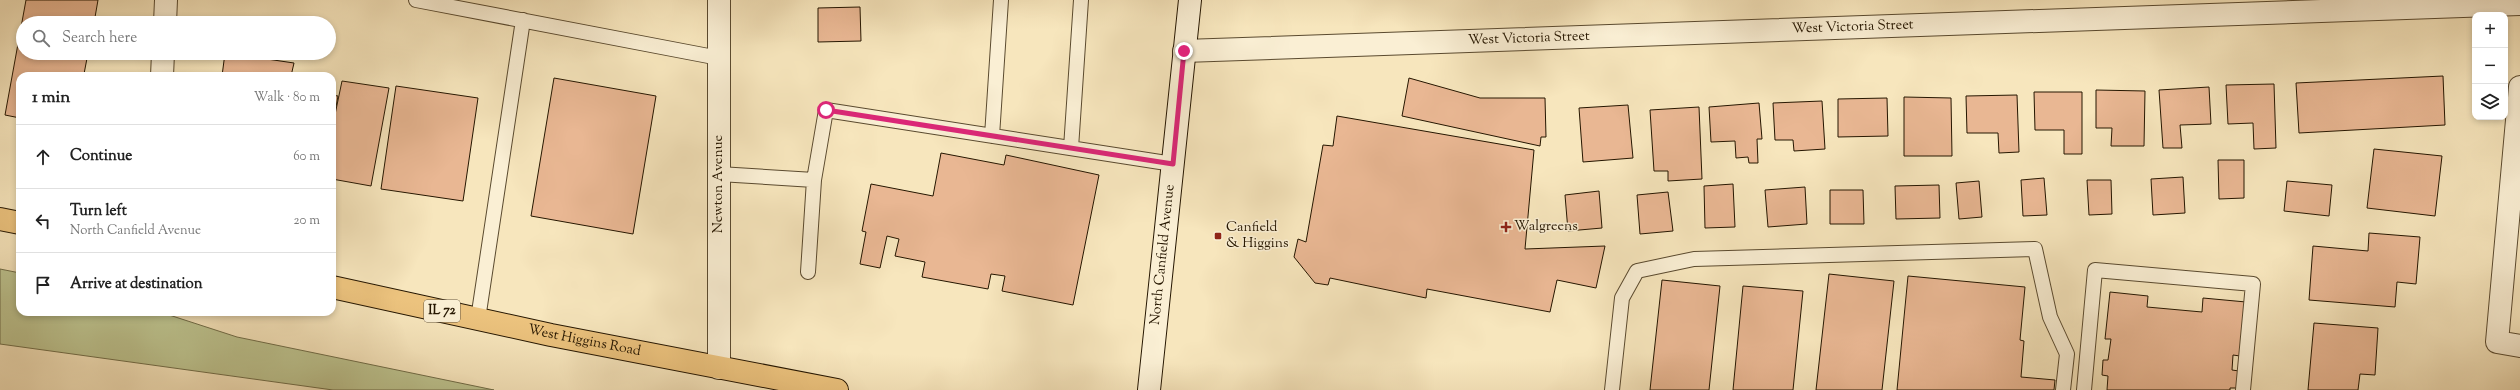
<!DOCTYPE html>
<meta charset="utf-8">
<style>
body{margin:0;font-family:"Sorts Mill Goudy",serif;background:#f6f6f6;color:#222}
.controls{position:absolute;right:12px;top:12px;display:grid;overflow:hidden;border-radius:8px;box-shadow:0 2px 6px #0003}
.controls button{width:36px;height:36px;display:grid;place-items:center;padding:0;border:0;border-bottom:1px solid #e0e0e0;background:#fff;color:#222;font:20px sans-serif}
.stop{position:absolute;width:12px;height:12px;margin:-9px;border:3px solid #db2777;border-radius:50%;background:#fff}
.stop.end{background:#db2777;border-color:#fff;box-shadow:0 1px 4px #0008}
.list{margin:0;padding:0;list-style:none}
h2{display:flex;justify-content:space-between;align-items:center;height:52px;margin:0;padding:0 16px;font-size:17px}
h2 small{font-size:13px;font-weight:400;color:#767676}
.list li{display:grid;grid-template-columns:26px 1fr auto;gap:12px;align-items:center;box-sizing:border-box;height:64px;padding:0 16px;border-top:1px solid #e0e0e0}
.list b{display:block;font-size:15px;white-space:nowrap}
.list p{margin:0;font-size:13px;white-space:nowrap;color:#767676}
.list em{font-size:13px;font-style:normal;color:#767676}
.icon{flex:none;width:22px;height:22px;fill:none;stroke:currentColor;stroke-width:2;stroke-linecap:round;stroke-linejoin:round}
.map{position:relative;flex:none;width:2520px;height:390px;overflow:hidden}
.search{position:absolute;background:#fff;box-shadow:0 2px 6px #0003;left:16px;top:16px;width:320px;height:44px;display:flex;align-items:center;gap:10px;box-sizing:border-box;padding:0 14px;border-radius:22px;color:#767676;font-size:15px}
.panel{position:absolute;background:#fff;box-shadow:0 2px 6px #0003;left:16px;top:72px;width:320px;height:244px;border-radius:12px}
.map>svg:first-child{display:block}
</style>
<div class="map">
<svg width="2520" height="390" viewBox="0 0 2520 390">
<rect width="100%" height="100%" fill="#f7e6bd"/>
<filter id="stains"><feTurbulence type="fractalNoise" baseFrequency=".005" numOctaves="4"/><feColorMatrix values="0 0 0 0 .2 0 0 0 0 .09 0 0 0 0 .02 0 0 0 .5 -.17"/></filter>
<radialGradient id="worn" r=".72"><stop offset=".6" stop-color="#630" stop-opacity="0"/><stop offset="1" stop-color="#630" stop-opacity=".3"/></radialGradient>
<!-- green -->
<path fill="#bdc490" stroke="#716d48" d="M0 269 20 273V312H160L237 337 494 390H333L0 344Z"/>
<!-- building -->
<path fill="#e9b793" stroke="#251600" d="M26 0H98L94 23H23V53H88L84 74 93 76H20V118L5 115Z
M860 7 861 41 818 42V8Z
M225 53H260V58L294 63 291 76H222Z
M2443 76 2445 125 2299 133 2296 83Z
M554 78 656 96 633 234 531 216Z
M1409 78 1480 98H1545L1546 137H1541L1540 146 1402 116Z
M342 81 389 88 371 186 332 179V129Z
M2274 84 2276 148 2254 149 2253 123 2228 124 2226 85Z
M396 86 478 98 463 201 381 189Z
M2209 87 2211 124 2180 125 2182 148H2163L2159 90Z
M2096 90 2145 91 2144 146H2111L2112 128H2096Z
M2034 92H2082V154H2064V130H2035Z
M332 95 338 96 332 129Z
M2017 95 2019 152 1999 153 1998 133H1967L1966 96Z
M1904 97 1951 98 1952 156H1904Z
M1887 98 1888 136 1838 137V99Z
M1822 101 1825 149 1794 151 1793 140H1775L1773 103Z
M1759 103 1762 139H1757L1758 163H1749L1748 157 1736 158 1735 141 1711 142 1709 107Z
M1628 105 1633 158 1583 162 1579 108Z
M1699 107 1702 179 1668 181V171H1654L1650 110Z
M1337 116 1534 150 1525 249 1605 246 1596 288 1557 280 1550 312 1427 289 1426 298 1330 278 1328 285 1315 283 1294 257 1298 239 1306 242 1323 145 1333 146Z
M2374 149 2442 156 2435 216 2367 208Z
M941 153 1004 165 1006 155 1099 175 1073 305 1002 291 1005 276 991 274 988 289 922 277 925 262 895 256 899 239 887 236 880 268 860 264 866 232 862 231 871 184 933 196Z
M2218 160H2244V198L2219 199Z
M2183 177 2185 213 2153 215 2151 179Z
M2044 178 2047 215 2023 216 2021 180Z
M2087 180H2111L2112 214 2089 215Z
M1979 181 1982 217 1959 219 1956 183Z
M2287 181 2332 185 2329 216 2284 211Z
M1733 184 1735 227 1705 228 1704 186Z
M1939 185 1940 218 1896 219 1895 186Z
M1805 187 1807 224 1768 227 1765 190Z
M1830 190H1863L1864 224H1830Z
M1599 191 1602 228 1568 231 1565 195Z
M1668 192 1673 231 1640 234 1637 195Z
M2369 233 2420 237 2416 284 2397 282 2395 307 2309 300 2313 246 2368 251Z
M1829 274 1894 281 1882 390H1816Z
M1908 276 2025 287 2020 340 2024 341 2021 377 2055 380 2054 390H1897Z
M1662 280 1720 286 1709 390H1650Z
M1743 286 1803 291 1793 390H1733Z
M2110 292 2148 296 2147 307 2202 312 2203 298 2246 302 2240 356 2233 355 2232 370 2239 371 2237 388H2230V390H2107L2108 376 2102 375 2103 360H2108L2111 339H2105Z
M2314 323 2378 328 2375 375 2360 374 2358 390H2308Z"/>
<g fill="none" stroke-linecap="round" stroke-linejoin="round">
<defs>
<path id="lane" d="M416 0 719 58
M992 136 1001 0
M1071 148 1081 0
M719 174 814 180 826 110 1173 164
M808 272 814 180
M478 319 523 20
M1612 390 1622 298 1637 271 1694 259 2035 249 2050 317 2067 354 2063 390
M2084 390 2095 270 2253 284 2243 390"/>
<g id="street">
<path d="M165 23 166 0"/>
<path id="s1" d="M1184 51 2520 4"/>
<path d="M162 76 163 53"/>
<path d="M2520 87 2497 342 2520 346"/>
<path d="M719 368V0"/>
</g>
<g id="secondary">
<path id="s2" d="M1149 390 1190 0"/>
</g>
<g id="primary">
<path d="M0 219 20 223"/>
<path id="s3" d="M332 287 551 335 837 390"/>
</g>
</defs>
<!-- lane casing -->
<use href="#lane" stroke="#5a4a2f" stroke-width="16"/>
<!-- street casing -->
<use href="#street" stroke="#5a4a2f" stroke-width="24"/>
<!-- secondary casing -->
<use href="#secondary" stroke="#251600" stroke-width="24"/>
<!-- primary casing -->
<use href="#primary" stroke="#251600" stroke-width="24"/>
<!-- lane -->
<use href="#lane" stroke="#faefd4" stroke-width="14"/>
<!-- street -->
<use href="#street" stroke="#faefd4" stroke-width="22"/>
<!-- secondary -->
<use href="#secondary" stroke="#faefd4" stroke-width="22"/>
<!-- primary -->
<use href="#primary" stroke="#ecc37e" stroke-width="22"/>
</g>
<g fill="none" stroke-linecap="round" stroke-linejoin="round">
<!-- route -->
<path stroke="#db2777" stroke-width="5" d="M826 110 1173 164 1184 51"/>
</g>
<!-- markers -->
<g fill="#8f2418" stroke="#faefd4" stroke-width="1.5">
<path d="M1504 221h4v4h4v4h-4v4h-4v-4h-4v-4h4z"/>
<rect x="1214" y="232" width="8" height="8" rx="2"/>
</g>
<g text-anchor="middle" dominant-baseline="central" stroke-width="3" stroke-linejoin="round" paint-order="stroke">
<!-- shield labels -->
<rect fill="#faefd4" stroke="#655740" stroke-width="1" x="424" y="300" width="36" height="22" rx="3"/>
<g font-size="13" font-weight="bold" fill="#251600">
<text x="442" y="311">IL 72</text>
</g>
<!-- street labels -->
<g font-size="14" fill="#251600" stroke="#faefd4">
<text stroke="none"><textPath href="#s1" startOffset="669">West Victoria Street</textPath></text>
<text stroke="none"><textPath href="#s1" startOffset="345">West Victoria Street</textPath></text>
<text transform="translate(719 184) rotate(-90)">Newton Avenue</text>
<text stroke="none"><textPath href="#s2" startOffset="136">North Canfield Avenue</textPath></text>
<text stroke="none"><textPath href="#s3" startOffset="258">West Higgins Road</textPath></text>
</g>
<!-- poi labels -->
<g font-size="14" fill="#251600" stroke="#faefd4" text-anchor="start">
<text x="1514" y="227">Walgreens</text>
<text x="1226" y="228">Canfield<tspan x="1226" dy="16">&amp; Higgins</tspan></text>
</g>
</g>
<rect width="100%" height="100%" filter="url(#stains)"/>
<rect width="100%" height="100%" fill="url(#worn)"/>
</svg>
<div class="controls">
<button>+</button>
<button>−</button>
<button><svg class="icon" aria-label="layers" viewBox="0 0 24 24"><path d="M12 4l9 5-9 5-9-5zM3 14l9 5 9-5"/></svg></button>
</div>
<div class="stop" style="left:826px;top:110px"></div>
<div class="stop end" style="left:1184px;top:51px"></div>
<div class="search"><svg class="icon" aria-label="search" viewBox="0 0 24 24"><circle cx="10" cy="10" r="6"/><path d="M15 15l6 6"/></svg>Search here</div>
<section class="panel">
<h2>1 min<small>Walk · 80 m</small></h2>
<ul class="list">
<li><svg class="icon" aria-label="ahead" viewBox="0 0 24 24"><path d="M12 20V5M6 11l6-6 6 6"/></svg><div><b>Continue</b></div><em>60 m</em></li>
<li><svg class="icon" aria-label="left" viewBox="0 0 24 24"><path d="M17 20v-9H6M10 6l-5 5 5 5"/></svg><div><b>Turn left</b><p>North Canfield Avenue</p></div><em>20 m</em></li>
<li><svg class="icon" aria-label="arrive" viewBox="0 0 24 24"><path d="M6 21V4h12l-3 4 3 4H6"/></svg><div><b>Arrive at destination</b></div></li>
</ul>
</section>
</div>
